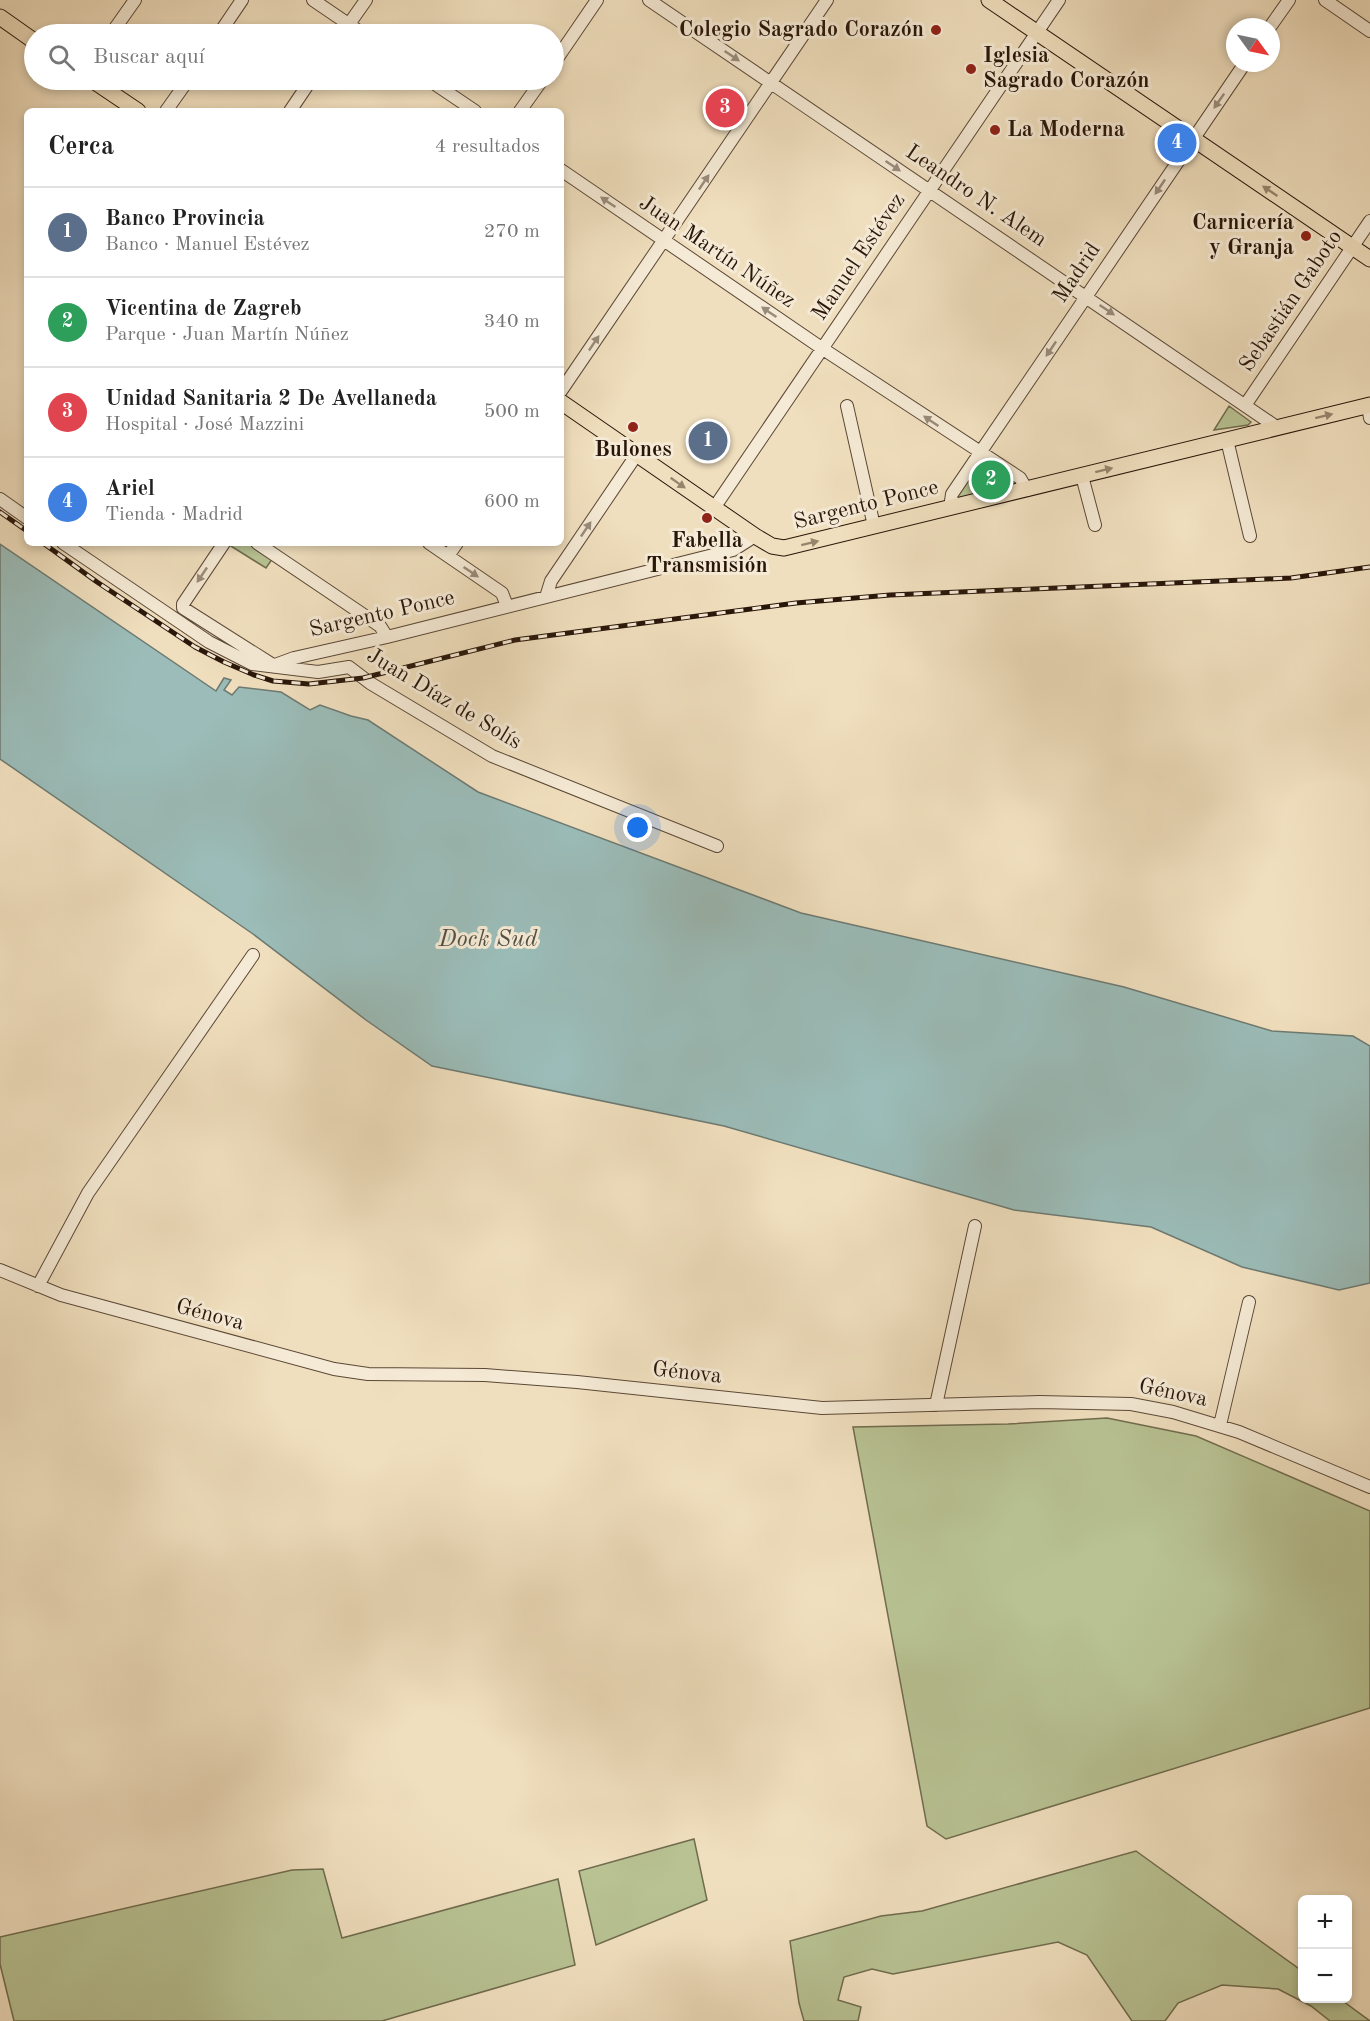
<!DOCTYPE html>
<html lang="es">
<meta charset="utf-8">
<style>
body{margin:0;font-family:"Old Standard TT",serif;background:#f6f6f6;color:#222}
.controls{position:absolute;right:18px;bottom:18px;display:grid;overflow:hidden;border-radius:9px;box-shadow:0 3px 9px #0003}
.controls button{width:54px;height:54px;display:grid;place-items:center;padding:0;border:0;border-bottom:2px solid #e0e0e0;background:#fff;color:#222;font:30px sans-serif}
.compass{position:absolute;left:1226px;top:18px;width:54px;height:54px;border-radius:50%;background:#fff;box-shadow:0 3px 9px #0003;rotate:123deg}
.you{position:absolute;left:638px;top:828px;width:21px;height:21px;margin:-15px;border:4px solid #fff;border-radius:50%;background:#1a73e8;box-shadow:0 0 0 9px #1a73e833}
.badge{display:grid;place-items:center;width:39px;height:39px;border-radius:50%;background:#1a73e8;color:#fff;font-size:20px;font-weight:700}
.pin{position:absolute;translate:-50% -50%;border:3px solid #fff;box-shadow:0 2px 6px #0006}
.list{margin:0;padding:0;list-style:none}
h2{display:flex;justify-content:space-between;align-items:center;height:78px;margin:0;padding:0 24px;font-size:26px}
h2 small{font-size:20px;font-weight:400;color:#767676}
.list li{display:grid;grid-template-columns:39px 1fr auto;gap:18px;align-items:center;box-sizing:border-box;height:90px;padding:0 24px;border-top:2px solid #e0e0e0}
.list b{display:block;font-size:22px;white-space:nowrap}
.list p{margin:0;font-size:20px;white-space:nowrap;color:#767676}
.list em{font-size:20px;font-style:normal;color:#767676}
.icon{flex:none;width:33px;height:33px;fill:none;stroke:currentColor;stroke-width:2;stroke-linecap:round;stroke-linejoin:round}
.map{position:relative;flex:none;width:1370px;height:2021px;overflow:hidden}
.search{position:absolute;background:#fff;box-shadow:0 3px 9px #0003;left:24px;top:24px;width:540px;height:66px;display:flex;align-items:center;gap:15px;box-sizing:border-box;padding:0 21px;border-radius:33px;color:#767676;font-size:22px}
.panel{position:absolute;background:#fff;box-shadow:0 3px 9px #0003;left:24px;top:108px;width:540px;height:438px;border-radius:9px}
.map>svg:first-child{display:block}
</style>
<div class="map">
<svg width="1370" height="2021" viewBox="0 0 1370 2021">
<rect width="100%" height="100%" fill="#f0dfbe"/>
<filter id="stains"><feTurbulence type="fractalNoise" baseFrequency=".00333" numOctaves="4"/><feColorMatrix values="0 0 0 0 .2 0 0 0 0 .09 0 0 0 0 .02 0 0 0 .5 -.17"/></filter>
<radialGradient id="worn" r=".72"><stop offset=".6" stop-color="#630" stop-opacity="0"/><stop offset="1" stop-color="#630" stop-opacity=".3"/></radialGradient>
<!-- green -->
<path fill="#b8c293" stroke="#706c4e" stroke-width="1.5" d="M1229 406 1251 422 1248 425 1214 430Z
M980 453 1023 482 950 508Z
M226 543H257L275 555 266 568Z
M1107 1418 1196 1436 1370 1511V1708L946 1839 927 1826 853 1427 1008 1424Z
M694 1839 707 1900 596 1945 579 1871Z
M1136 1851 1302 1971V1998L1340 1999 1370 2021H1330L1311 2006 1278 1989 1222 1985 1178 2003 1165 2021H1132L1087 1955 1058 1942 893 1974 872 1969 844 1977 838 2000 861 2007 858 2021H804L799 2003 790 1941 881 1916 922 1911Z
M323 1869 342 1938 558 1879 575 1965 382 2021H14L0 1964V1937L292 1870Z"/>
<!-- water -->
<path fill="#9bbcb8" stroke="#6d7a72" stroke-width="1.5" d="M0 544 216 691 224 678 231 680 224 690 232 695 239 687 281 692 310 710 320 705 351 716 368 720 478 792 801 913 1124 987 1272 1031 1353 1036 1370 1046V1283L1339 1290 1242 1267 1151 1227 1014 1210 724 1126 432 1066 366 1020 253 934 0 759Z"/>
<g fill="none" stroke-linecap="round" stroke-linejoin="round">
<defs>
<path id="minor" d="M313 0 363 34
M649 0 1278 428
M1325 0 1370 31
M1270 27 1289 0
M111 34 135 0
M219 34 242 0
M342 34 366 0
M554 63 597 0
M429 80 475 111
M166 111 188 80
M290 111 311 80
M520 111 542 80
M561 170 823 349 1020 478 1027 490
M561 391 827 0
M1246 404 1370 221
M1368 405 1370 418
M847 406 874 526
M1227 440 1250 536
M1082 476 1095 525
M0 499 27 518
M714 508 1059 0
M950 508 952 494 1245 63
M63 543 209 642 252 664 318 672 349 667 370 683 492 756 717 846
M224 543 183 604V608L273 665
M257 543 380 626 387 637
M429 543 502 593 507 606
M448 556 457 543
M546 597 551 581 637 454
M275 665 294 658 387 637 733 550 755 536
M0 1270 61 1295 334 1369 368 1374 485 1375 577 1382 822 1408 1039 1402 1131 1404 1173 1412 1239 1432 1370 1487
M38 1286 88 1193 253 955
M936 1405 975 1226
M1220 1425 1249 1302"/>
<path id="major" d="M989 0 1370 259
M0 17 34 41
M92 80 138 111
M561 402 755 536 772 546 784 548 1370 405"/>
</defs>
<!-- minor casing -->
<use href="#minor" stroke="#5b4837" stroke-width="14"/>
<!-- major casing -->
<use href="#major" stroke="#29160a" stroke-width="17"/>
<!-- minor -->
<use href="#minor" stroke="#f5ead5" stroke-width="12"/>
<!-- major -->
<use href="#major" stroke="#f0dfbe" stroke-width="15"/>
<defs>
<path id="rail" d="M0 512 27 531
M43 543 97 582 195 647 224 662 254 675 273 681 309 684 363 678 515 640 796 603 890 595 1291 578 1370 567"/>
</defs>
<!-- rail casing -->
<use href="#rail" stroke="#29160a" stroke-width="5"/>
<!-- rail -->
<use href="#rail" stroke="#f5ead5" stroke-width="3" stroke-dasharray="9" stroke-linecap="butt"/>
</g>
<!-- one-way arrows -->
<defs><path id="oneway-solid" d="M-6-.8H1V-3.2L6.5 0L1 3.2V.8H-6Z" transform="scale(1.5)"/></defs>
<g fill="#998b7a">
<use href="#oneway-solid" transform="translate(732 56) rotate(34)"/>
<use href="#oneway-solid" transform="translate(1219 101) rotate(125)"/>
<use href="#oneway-solid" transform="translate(893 166) rotate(34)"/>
<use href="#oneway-solid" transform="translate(704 182) rotate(-56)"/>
<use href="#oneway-solid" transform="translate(1160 187) rotate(124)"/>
<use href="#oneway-solid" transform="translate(608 202) rotate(-146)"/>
<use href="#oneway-solid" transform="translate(1107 310) rotate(34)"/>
<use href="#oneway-solid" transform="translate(769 312) rotate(-146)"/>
<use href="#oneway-solid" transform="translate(594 343) rotate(-56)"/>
<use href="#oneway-solid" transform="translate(1051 349) rotate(124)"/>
<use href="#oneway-solid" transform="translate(931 421) rotate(-146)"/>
<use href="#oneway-solid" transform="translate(586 529) rotate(-56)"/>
<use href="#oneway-solid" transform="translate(471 572) rotate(34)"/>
<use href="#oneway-solid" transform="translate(202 575) rotate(124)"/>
</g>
<g fill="#96856d">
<use href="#oneway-solid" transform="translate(1270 191) rotate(-146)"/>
<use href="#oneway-solid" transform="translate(1324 416) rotate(-14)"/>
<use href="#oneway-solid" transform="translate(1104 470) rotate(-14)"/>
<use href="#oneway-solid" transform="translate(678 483) rotate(35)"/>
<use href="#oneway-solid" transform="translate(810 543) rotate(-14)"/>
</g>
<!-- markers -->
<g fill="#8f2418" stroke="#f5ead5" stroke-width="2">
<circle cx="936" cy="30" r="6"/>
<circle cx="971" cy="69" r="6"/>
<circle cx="995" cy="130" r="6"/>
<circle cx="1306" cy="236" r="6"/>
<circle cx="633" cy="427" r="6"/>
<circle cx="707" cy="518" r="6"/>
</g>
<g text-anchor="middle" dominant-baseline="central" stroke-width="6" stroke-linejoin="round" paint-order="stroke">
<!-- poi labels -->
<g font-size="22" font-weight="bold" fill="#29160a" stroke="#f5ead5" text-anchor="end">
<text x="924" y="30">Colegio Sagrado Corazón</text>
<text x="983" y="56" text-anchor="start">Iglesia<tspan x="983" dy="25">Sagrado Corazón</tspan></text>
<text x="1007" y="130" text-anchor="start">La Moderna</text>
<text x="1294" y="223">Carnicería<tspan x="1294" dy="25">y Granja</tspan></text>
<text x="633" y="450" text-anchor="middle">Bulones</text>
<text x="707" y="541" text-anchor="middle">Fabella<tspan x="707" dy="25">Transmisión</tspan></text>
</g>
<!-- street labels -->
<g font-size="22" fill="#29160a" stroke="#f5ead5">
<text transform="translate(976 196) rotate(34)">Leandro N. Alem</text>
<text transform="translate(717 252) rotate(34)">Juan Martín Núñez</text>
<text transform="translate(859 257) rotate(-56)">Manuel Estévez</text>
<text transform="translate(1077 273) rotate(-56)">Madrid</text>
<text transform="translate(1291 301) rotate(-56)">Sebastián Gaboto</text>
<text transform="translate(866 505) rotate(-14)">Sargento Ponce</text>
<text transform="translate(382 614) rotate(-13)">Sargento Ponce</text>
<text transform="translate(444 699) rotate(31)">Juan Díaz de Solís</text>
<text transform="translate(210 1315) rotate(15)">Génova</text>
<text transform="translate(687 1373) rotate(6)">Génova</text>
<text transform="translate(1173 1393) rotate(12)">Génova</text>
</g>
<!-- water labels -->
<g font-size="24" font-style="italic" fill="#515047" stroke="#f5ead5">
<text x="488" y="940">Dock Sud</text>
</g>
</g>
<rect width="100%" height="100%" filter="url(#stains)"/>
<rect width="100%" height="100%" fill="url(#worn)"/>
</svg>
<div class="controls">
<button>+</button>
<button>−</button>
</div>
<svg class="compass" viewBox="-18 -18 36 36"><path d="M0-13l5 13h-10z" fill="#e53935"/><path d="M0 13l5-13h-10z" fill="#767676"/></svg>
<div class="you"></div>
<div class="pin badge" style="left:708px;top:441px;background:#5c6f8a">1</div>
<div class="pin badge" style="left:991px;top:480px;background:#2e9e5b">2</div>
<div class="pin badge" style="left:725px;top:108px;background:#e0444e">3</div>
<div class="pin badge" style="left:1177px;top:143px;background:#3f7fe0">4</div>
<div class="search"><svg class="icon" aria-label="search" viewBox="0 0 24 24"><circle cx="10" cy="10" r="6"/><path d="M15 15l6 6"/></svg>Buscar aquí</div>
<section class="panel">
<h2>Cerca<small>4 resultados</small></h2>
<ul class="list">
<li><span class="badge" style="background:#5c6f8a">1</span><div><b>Banco Provincia</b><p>Banco · Manuel Estévez</p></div><em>270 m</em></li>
<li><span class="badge" style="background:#2e9e5b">2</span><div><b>Vicentina de Zagreb</b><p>Parque · Juan Martín Núñez</p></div><em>340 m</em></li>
<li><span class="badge" style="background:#e0444e">3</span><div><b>Unidad Sanitaria 2 De Avellaneda</b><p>Hospital · José Mazzini</p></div><em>500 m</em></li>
<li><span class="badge" style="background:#3f7fe0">4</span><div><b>Ariel</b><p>Tienda · Madrid</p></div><em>600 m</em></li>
</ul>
</section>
</div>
